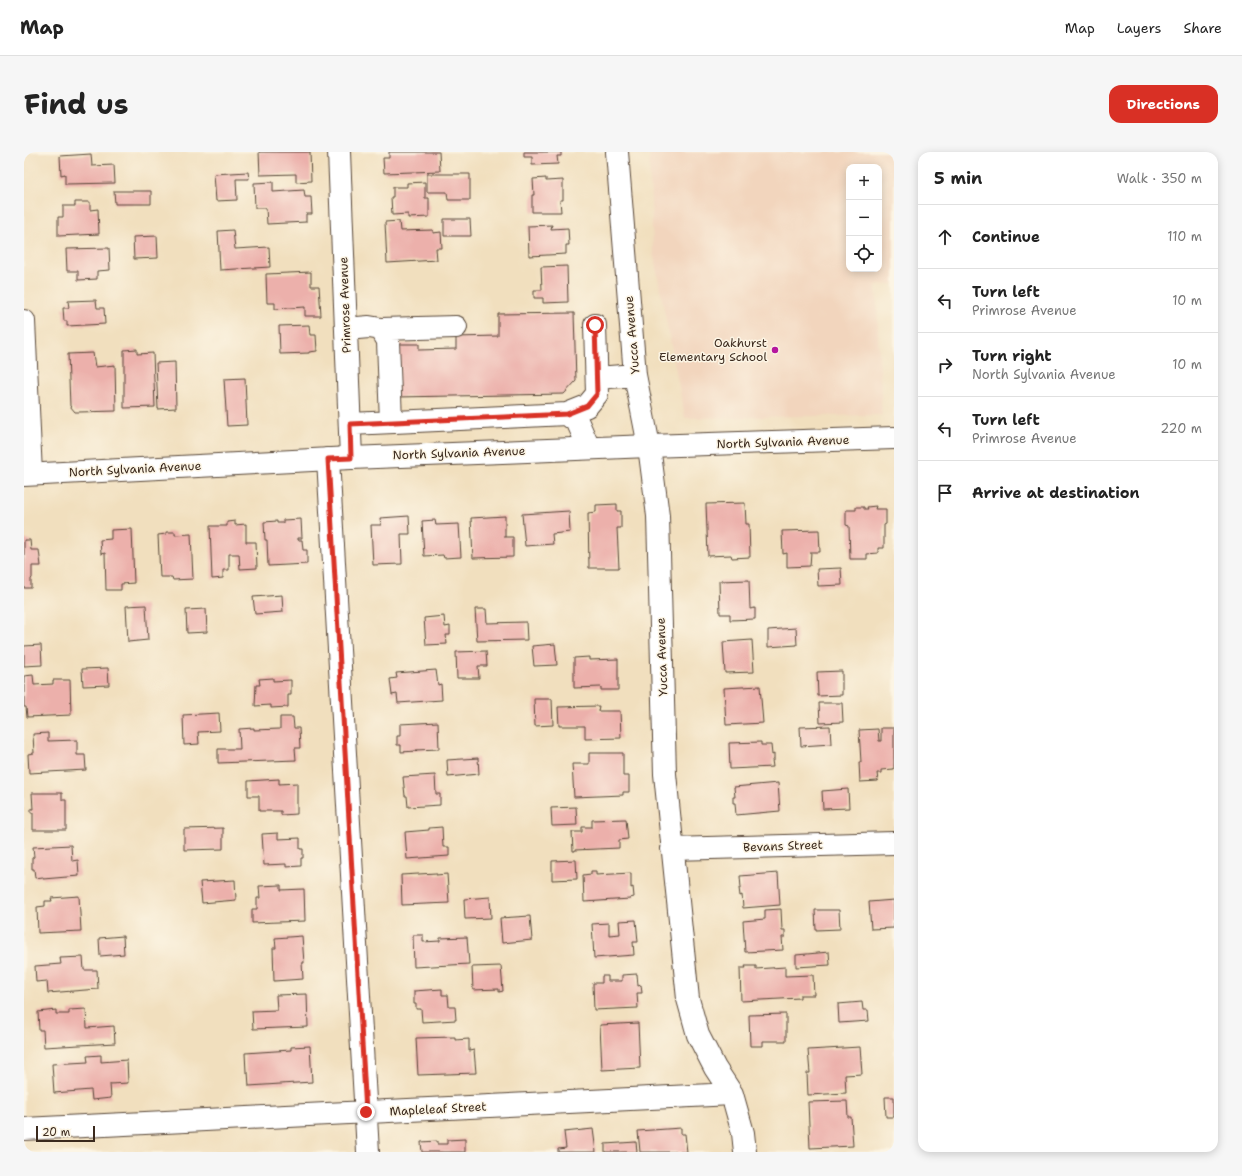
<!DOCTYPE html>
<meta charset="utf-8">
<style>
body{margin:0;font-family:"Shantell Sans",sans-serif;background:#f6f6f6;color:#222}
.controls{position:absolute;right:12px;top:12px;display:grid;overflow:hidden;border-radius:8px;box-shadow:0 2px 10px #0003}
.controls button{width:36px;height:36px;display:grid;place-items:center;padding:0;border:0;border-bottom:1px solid #e0e0e0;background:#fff;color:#222;font:20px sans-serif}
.scale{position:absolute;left:12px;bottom:10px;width:59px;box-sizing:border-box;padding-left:4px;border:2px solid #3b2a1e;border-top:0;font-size:11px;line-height:14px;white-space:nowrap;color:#3b2a1e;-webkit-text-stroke:3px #fcf5e5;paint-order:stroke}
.stop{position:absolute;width:12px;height:12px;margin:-9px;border:3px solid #d93025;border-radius:50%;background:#fff}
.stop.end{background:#d93025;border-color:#fff;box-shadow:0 1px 4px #0008}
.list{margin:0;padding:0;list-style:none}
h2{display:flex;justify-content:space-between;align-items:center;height:52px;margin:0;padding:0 16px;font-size:17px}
h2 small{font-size:13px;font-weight:400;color:#767676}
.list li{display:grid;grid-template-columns:26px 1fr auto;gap:12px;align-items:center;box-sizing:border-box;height:64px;padding:0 16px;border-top:1px solid #e0e0e0}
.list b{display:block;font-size:15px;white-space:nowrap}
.list p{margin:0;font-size:13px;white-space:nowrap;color:#767676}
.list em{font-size:13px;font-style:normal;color:#767676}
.icon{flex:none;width:22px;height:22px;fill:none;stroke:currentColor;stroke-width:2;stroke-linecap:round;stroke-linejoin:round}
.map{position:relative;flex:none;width:870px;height:1000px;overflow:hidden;border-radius:12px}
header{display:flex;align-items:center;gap:24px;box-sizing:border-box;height:56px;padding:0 20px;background:#fff;border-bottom:1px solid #e0e0e0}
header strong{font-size:19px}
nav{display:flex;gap:22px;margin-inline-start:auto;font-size:14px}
.intro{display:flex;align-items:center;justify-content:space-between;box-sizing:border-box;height:96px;padding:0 24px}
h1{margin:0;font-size:28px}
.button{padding:10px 18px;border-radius:12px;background:#d93025;color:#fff;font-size:14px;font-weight:700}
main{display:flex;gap:24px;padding:0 24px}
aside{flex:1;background:#fff;border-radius:12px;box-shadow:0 2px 10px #0003}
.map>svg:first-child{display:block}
</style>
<header>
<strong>Map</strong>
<nav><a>Map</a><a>Layers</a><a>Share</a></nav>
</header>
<div class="intro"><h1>Find us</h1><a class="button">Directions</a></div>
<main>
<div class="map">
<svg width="870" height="1000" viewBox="0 0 870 1000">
<rect width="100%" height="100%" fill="#fcf5e5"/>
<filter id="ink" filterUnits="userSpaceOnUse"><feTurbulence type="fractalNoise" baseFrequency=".025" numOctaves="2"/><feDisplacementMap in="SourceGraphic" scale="8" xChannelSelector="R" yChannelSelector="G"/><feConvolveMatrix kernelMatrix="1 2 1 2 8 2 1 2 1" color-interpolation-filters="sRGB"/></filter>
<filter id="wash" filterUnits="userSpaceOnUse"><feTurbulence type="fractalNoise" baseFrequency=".012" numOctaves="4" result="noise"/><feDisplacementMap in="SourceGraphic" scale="16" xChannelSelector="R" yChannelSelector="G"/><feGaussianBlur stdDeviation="0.9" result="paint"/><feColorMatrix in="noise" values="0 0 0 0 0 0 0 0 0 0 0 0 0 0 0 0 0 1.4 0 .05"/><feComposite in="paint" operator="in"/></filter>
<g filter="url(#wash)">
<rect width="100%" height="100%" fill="#f1dfbe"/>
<!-- built -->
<path fill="#f2d5bd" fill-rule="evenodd" d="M625 0H870V132L852 133 858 263 661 266 629 100ZM825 15H855V117H825Z"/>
<g id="blocks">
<!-- building -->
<path fill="#ecb0ab" d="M235 0H286L287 29 272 30V22L236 23Z
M365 0H415L416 19 360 21 359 6H365Z
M500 0H537V4H533L534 12 508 13V5H500Z
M67 2 68 14 90 13 91 31 41 32V22L37 23 36 4Z
M224 20 225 27H212L213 48 192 49 190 22Z
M403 22H446V48H424L423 40H403Z
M522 26V29L539 28V48H536L537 60H508V43H510L509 27Z
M249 30V40L280 38 281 45H287L288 62H282V70L243 72 242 56H231L230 31Z
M401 30V46H405V65L384 66V62L368 63 367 45H369V35H383V31Z
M90 39H127V52H91Z
M51 50H66V58L74 57 75 82 34 84V65H39V54H51Z
M420 67H446L447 84H420Z
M375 69 376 79 409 78V81L417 80 418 96H412L413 108 363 111 361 70Z
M528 73 527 77 544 76 545 93H542V102L505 104 504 74Z
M209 78 211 97 245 95 246 115 196 118 194 79Z
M133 84 134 106 110 107 109 85Z
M85 96 86 118 73 119V127L54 128V119H43L42 97Z
M543 114 544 150 519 151V146H510V138H518L517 115Z
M287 120V134H295L297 164H281V155L251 157V151H243L242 122Z
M72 148 73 156H80L81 172 43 174V169H40L39 156H45L44 149Z
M550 161 552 229 540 242 373 245V192H395V198L432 197V185L474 184V162Z
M285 173 286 183H292L293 199 285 200V201L256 202 255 174Z
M113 197V202L129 201 131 255 100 256V198Z
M69 201 71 215 91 213 92 259 55 260H51L46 254 44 202Z
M151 210 152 256 134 257 132 211Z
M221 226 223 273 203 274 200 227Z
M721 351 722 372H725L726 405 708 406 707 403 684 404 682 352Z
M593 352V359H597V376H593L595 416H565L564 361 572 360V353Z
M852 354 851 357H862V372L860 373V396H854V401L843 402V407H826L825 374 822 373V358H832V355H840V357H844L843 355Z
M545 359 546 380 528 382 529 392 501 394 498 362Z
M385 364 386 382H377L378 412 349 413 347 373H357L356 366Z
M481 364V385H489V405L449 406 447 366Z
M277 367 278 386H274V388H278L279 398H283V412L244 414 243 388H241L240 370 253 369V371H259V368Z
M411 368 412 373 435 372 437 405 420 406 419 403 400 404 398 369Z
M211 369V373L222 372V390H232L233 416 216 417 215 402H205V418H199V426L188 427 186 374H203V370Z
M108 377 110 431 97 432V438H82L81 401 77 402 76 388 87 387V378Z
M795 378 796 400H787L786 414 763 415V401L759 402 758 379Z
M142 380H151V383L167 382 169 427 149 428 148 425H136L134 383 142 382Z
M0 388H6L7 398H15L17 414H8V426L7 427V436H0Z
M817 416 818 433 794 434 793 417Z
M725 428 726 457 731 456V467L706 468V462H696L695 429Z
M258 443 259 460 231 462 229 445Z
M122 453 124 488 104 490 102 454Z
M182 457 183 480 163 481 162 458Z
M451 457H462L463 471 502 470 503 488 453 489Z
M420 464 421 475 426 474V483H422L423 492 402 493 400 466Z
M772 476 773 493 744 495V478Z
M728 488 730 520 701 521 699 490Z
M531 492 533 513 510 514 508 494Z
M17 493 18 513 0 514V494Z
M462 499 463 514H454L455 526H433L432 500Z
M565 505V508L594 507V538H577V535L550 536V506Z
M84 516 85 533 59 534 58 517Z
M412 518 414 533 417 532 418 548 374 551 373 542 368 543 366 527 373 526 372 521Z
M818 519V543L794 544 793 520Z
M9 523 10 533 29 532V528H46L47 563 3 565 2 555H0V524Z
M249 526V529L267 528V543H264V555L247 556V553L231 554 232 533H236L235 527Z
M736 534 739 571 702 573 700 536Z
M510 547H528L529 573 511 574Z
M795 551H818L819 570 796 571Z
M575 554 574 559H596L597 586 561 587V574H535L534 555Z
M195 561 196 579 174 580 175 592 160 593 159 563Z
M256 565H269L270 576H275L276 596H271L272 608 194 611V597H216L215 577 230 576V578L256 577Z
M414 570 415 597 392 598 393 599 377 600V593H373V584H376V572Z
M806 574 807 592 777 594 776 575Z
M857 576H870V617L857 618V621H853L854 629 836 630 835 610H837L835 578 854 577 855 589H857Z
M24 581V589L53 588V603H61L62 618 5 621 4 602 10 601 9 582Z
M737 590V593H747L748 603 750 602V608H748L749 615 706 617 705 591Z
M565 601H599V624H605V640H599V643L550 645 548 612H565Z
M454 606 455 622 424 625 423 608Z
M411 623 412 642H416V653L384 655 383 644H381L379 625Z
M255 627V632L273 631V662L257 663V659H235V644H224V629Z
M754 631 756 659 712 663 711 651H709V645H711L710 635Z
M824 637 825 656 799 657 798 639Z
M8 641H38V648H42V678H9V661H7V657H9Z
M552 655 553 673 528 674 527 656Z
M602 667 604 687 595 688V696L551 698V699H549L548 680H558V675H568V668Z
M418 675 419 695H425V704L383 707 381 680 405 678V676Z
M199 676V697L160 698V677Z
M254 681V687L276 686V697H279V706H277V714L262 715V712L240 713 238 682Z
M47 693 48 709 54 708 55 724 19 727V725L11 726 10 717H8V706L10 705 9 695Z
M552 708 553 727 528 728V709Z
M567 719H572V723L607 721V736L609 735 610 745 606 746V747L560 750 559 723 567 722Z
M412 721V723L423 722 425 751 378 753 377 723Z
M754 721 756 753 719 756 718 743 716 744 715 736H717L716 724Z
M211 728 212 748 178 751 176 730Z
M257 733V738L280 737 281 769 228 771V757H233V746H236L235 734Z
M55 744 57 779 14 781 13 755 21 754V749H28L27 746Z
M466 745 467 766 441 767 440 747Z
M870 748V776L847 777 845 750Z
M757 757 758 778H761V785H758L759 798 721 800 719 769 741 767V758Z
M791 758H815L816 777 792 778Z
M506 764 508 788 478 791 476 766Z
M612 768 614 790H609L610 803 570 806 568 772 585 771V783L596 782 595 769Z
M389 783H399V790L416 789V786L443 785 445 812 390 815Z
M99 784 100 802 76 804 75 786Z
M278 784 280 811H278L279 827 250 829 249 796H252L251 786Z
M805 800 806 813 772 815V803Z
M59 805 60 818H73L74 837 24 841 23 829 12 830 11 814 37 812 36 806Z
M477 814 479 839 475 840V837L449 838 448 815Z
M721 814H732V817L761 815V824L789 823 790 843H776V846L717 849 716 816H722Z
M613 822 614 834 617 833 618 841H613L614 856 570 858 569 831H578V824H584V829H598V823Z
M418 837V843H424L425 855H431L432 868 398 870 397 857H392V852H390V839Z
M283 842 284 875 229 877 228 859 253 858 252 843Z
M838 850 839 858H844L845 869 815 871 814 852Z
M62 857 63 876 90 874 91 891 20 895 19 878H15L14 860 32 858V862H45V858Z
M762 862V889H739V894H726L725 863Z
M614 871 616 916 578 918 576 873Z
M431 885V888L445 887V899L450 898 452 921 394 923 392 886Z
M286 894 288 930 225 934 224 920H222L221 901 267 898V895Z
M836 895 838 922 821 923 822 941 784 943 783 921H786L784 898Z
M77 903V910L103 908 104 931 86 932 87 946 68 948 67 938 30 941 28 912 64 910 63 904Z
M861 945H870V965H862Z
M823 949 824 965H827L829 994 786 996 784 950Z
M657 976V982H661L663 1000H616L614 979Z
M569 977 572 1000H534V997L542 996 540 980Z
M441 987V1000H398L397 990 413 989V992H423V988Z
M612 990 613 1000H581V992Z"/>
</g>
</g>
<g filter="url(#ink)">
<use href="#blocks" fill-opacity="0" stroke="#564536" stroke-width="1"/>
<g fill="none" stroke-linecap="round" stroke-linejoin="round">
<defs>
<path id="minor" d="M315 0 327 306
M593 0 611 223 625 294 634 364 641 622 664 847 674 883 691 916 708 942 719 981 721 1000
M0 169 7 322
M322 177 345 175 357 177 364 189 367 270
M357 177 432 175
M573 226 611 223
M543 262 563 254 573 242 571 173
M326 272 543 262 554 271 565 296
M304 307 344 1000
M648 697 870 691
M0 977 708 942"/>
<path id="major" d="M0 323 327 306 625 294 870 286"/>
</defs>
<!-- minor casing -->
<use href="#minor" stroke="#564536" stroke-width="24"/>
<!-- major casing -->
<use href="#major" stroke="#564536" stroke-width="24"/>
<!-- minor -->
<use href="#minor" stroke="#fff" stroke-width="22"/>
<!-- major -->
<use href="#major" stroke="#fff" stroke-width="22"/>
</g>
</g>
<g fill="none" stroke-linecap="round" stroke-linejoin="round" filter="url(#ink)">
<!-- route -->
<path stroke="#d93025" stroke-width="5" d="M342 960 304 307 327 306 326 272 543 262 563 254 573 242 571 173"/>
</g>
<!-- markers -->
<circle fill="#b5179e" stroke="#fcf5e5" stroke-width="1.5" cx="751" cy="198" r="4"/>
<g text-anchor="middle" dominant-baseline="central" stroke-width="3" stroke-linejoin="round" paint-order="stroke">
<!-- street labels -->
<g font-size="12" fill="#3b2a1e" stroke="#fcf5e5">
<text transform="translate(321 153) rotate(-92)">Primrose Avenue</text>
<text transform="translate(608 183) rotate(-95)">Yucca Avenue</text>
<text transform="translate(759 290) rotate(-2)">North Sylvania Avenue</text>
<text transform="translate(435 301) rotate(-2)">North Sylvania Avenue</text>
<text transform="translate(111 317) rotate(-3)">North Sylvania Avenue</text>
<text transform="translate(638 505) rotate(-92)">Yucca Avenue</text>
<text transform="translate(759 694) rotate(-2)">Bevans Street</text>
<text transform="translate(414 957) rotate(-3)">Mapleleaf Street</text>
</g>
<!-- poi labels -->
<g font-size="12" fill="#3b2a1e" stroke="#fcf5e5" text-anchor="end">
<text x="743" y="191">Oakhurst<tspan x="743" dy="14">Elementary School</tspan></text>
</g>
</g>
</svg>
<div class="controls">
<button>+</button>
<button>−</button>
<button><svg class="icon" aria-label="locate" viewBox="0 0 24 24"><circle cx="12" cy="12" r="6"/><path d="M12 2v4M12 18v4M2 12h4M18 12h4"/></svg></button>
</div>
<div class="scale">20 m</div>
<div class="stop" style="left:571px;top:173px"></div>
<div class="stop end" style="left:342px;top:960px"></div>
</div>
<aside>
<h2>5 min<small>Walk · 350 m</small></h2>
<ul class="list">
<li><svg class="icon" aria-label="ahead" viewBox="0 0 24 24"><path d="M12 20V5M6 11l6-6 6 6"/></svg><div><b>Continue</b></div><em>110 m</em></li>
<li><svg class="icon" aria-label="left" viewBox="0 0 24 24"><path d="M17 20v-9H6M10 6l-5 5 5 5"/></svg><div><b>Turn left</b><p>Primrose Avenue</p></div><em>10 m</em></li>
<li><svg class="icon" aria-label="right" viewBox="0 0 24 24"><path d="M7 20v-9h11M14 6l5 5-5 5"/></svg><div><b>Turn right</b><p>North Sylvania Avenue</p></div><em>10 m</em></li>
<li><svg class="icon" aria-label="left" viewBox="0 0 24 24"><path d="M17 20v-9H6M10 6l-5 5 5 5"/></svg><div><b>Turn left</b><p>Primrose Avenue</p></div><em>220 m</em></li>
<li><svg class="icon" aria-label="arrive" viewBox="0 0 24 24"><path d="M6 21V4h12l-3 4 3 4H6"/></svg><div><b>Arrive at destination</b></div></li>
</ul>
</aside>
</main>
